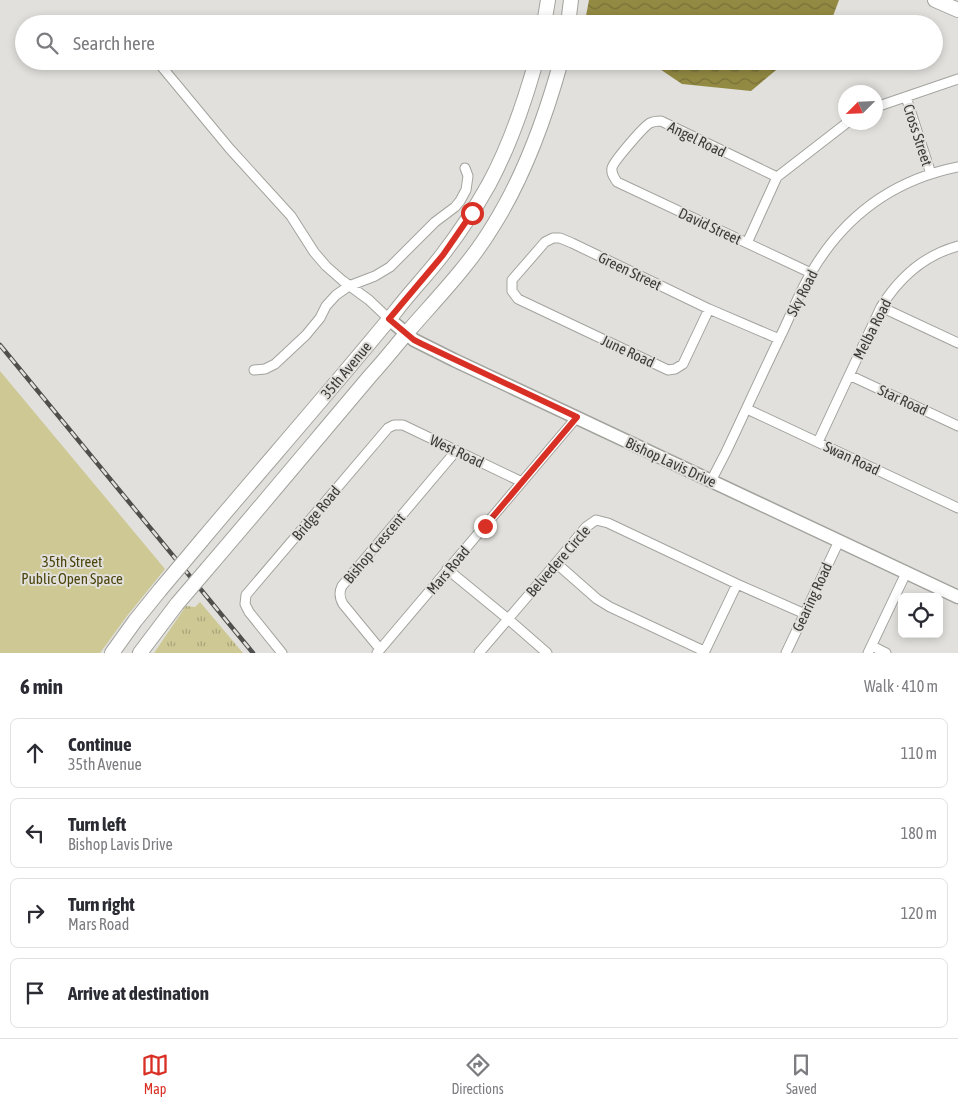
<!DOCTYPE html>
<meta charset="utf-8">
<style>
body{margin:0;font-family:"Asap Condensed",sans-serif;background:#f7f7f7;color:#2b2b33}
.controls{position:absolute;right:15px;bottom:15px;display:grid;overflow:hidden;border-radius:8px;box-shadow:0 2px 8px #0003}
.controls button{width:45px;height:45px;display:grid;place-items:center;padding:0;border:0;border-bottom:1px solid #e1e1e2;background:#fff;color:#2b2b33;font:25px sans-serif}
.compass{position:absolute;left:838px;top:85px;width:45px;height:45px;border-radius:50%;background:#fff;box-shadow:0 2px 8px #0003;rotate:246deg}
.stop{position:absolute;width:15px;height:15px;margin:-11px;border:4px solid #d93025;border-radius:50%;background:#fff}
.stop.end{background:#d93025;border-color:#fff;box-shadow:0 1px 5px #0008}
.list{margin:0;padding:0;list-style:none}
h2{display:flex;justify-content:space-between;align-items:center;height:65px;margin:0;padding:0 20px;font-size:21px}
h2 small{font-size:16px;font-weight:400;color:#7c7c81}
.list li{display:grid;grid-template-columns:32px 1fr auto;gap:15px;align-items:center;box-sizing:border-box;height:70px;margin:0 10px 10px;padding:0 10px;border:1px solid #e1e1e2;border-radius:8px}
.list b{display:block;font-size:19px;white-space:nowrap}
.list p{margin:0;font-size:16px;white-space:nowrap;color:#7c7c81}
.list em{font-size:16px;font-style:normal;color:#7c7c81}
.icon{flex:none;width:28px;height:28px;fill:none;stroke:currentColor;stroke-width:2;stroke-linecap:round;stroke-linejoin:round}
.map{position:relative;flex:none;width:958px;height:653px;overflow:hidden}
.search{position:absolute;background:#fff;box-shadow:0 2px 8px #0003;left:15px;right:15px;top:15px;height:55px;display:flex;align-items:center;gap:12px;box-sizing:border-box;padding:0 18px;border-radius:28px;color:#7c7c81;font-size:19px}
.sheet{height:385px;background:#fff}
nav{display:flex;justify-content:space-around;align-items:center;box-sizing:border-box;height:70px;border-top:1px solid #e1e1e2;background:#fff;font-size:14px;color:#7c7c81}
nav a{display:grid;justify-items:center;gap:2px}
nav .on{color:#d93025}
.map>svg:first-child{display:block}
</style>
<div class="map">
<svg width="958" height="653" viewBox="0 0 958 653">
<defs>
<pattern id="grass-tufts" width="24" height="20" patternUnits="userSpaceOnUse" patternTransform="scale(1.25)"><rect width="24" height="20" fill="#cec894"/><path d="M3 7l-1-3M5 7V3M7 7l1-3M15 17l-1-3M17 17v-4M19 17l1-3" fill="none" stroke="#a8a47a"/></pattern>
<pattern id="water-waves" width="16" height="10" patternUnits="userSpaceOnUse" patternTransform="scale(1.25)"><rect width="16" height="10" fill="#928942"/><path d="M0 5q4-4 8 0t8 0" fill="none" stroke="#787138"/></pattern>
</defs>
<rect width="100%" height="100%" fill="#e1e0dc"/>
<!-- grass -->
<path fill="url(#grass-tufts)" d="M200 602 243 653H154L186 606 195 607Z"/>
<!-- park -->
<path fill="#cec894" d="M0 371 165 569 127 616 100 653H0Z"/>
<!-- water -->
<path fill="url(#water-waves)" d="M589 0H839L830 24H590L585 21Z
M648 61H787L751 91 682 84Z"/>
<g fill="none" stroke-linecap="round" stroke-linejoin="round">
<defs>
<path id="street" d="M157 61 230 149 291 216 314 252 326 266 343 281 369 300 389 319
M906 97 931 174
M876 107 958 79
M777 177 661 121C657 121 654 121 650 123 644 126 613 162 612 168 611 174 614 177 617 182L811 273
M747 243 777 177 848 122
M881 307 958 343
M709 309 683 364 675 369 668 370 518 299 512 291V280L545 242 553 238H560L572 243 709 309 779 339
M254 370 265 369 275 364 306 335 320 318 326 306 336 295 349 286 375 276 390 267 435 222 455 207 460 201 466 190 468 176 465 168
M849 375 958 426
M747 409 958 508
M818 442 881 307C899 278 925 255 958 246
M711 481 726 452C745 412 763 372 783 331 792 312 800 291 811 273 845 215 893 180 958 167
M556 563 597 599 610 607 704 651
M447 569 508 619 547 653
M872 646 886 653
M380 649 343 604C339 597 339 592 342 586L456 451
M282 653 249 612 245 604 246 595 388 428 394 425H403L522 482
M377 653 577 417
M479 653 556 563 586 527 596 520 608 523 737 584 805 614
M704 653 737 584
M786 653 839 541
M868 653 906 573"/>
<path id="secondary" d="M389 319 414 340 454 360 958 597"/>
<path id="primary" d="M935 0 958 10
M544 24 548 0
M568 24 571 0
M202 540C266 464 332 389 395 312 410 292 428 274 443 254 460 232 475 209 489 184 510 145 524 104 536 61
M207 569C262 505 316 440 371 375 383 362 394 348 405 335 436 299 469 266 493 226 525 175 545 119 561 61
M112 653 135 621 160 590
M140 653 177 604"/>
</defs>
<!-- street casing -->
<use href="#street" stroke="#a3a39e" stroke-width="11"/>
<!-- secondary casing -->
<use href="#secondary" stroke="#a3a39e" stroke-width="15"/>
<!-- primary casing -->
<use href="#primary" stroke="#a3a39e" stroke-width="16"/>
<!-- street -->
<use href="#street" stroke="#fff" stroke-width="9"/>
<!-- secondary -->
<use href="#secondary" stroke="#fff" stroke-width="12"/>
<!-- primary -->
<use href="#primary" stroke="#fff" stroke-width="14"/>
<defs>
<path id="rail" d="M0 345 253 653"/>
</defs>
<!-- rail casing -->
<use href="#rail" stroke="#4f4f4d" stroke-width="4.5"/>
<!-- rail -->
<use href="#rail" stroke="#e1e0dc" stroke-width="2.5" stroke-dasharray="8" stroke-linecap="butt"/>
<defs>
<path id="primary-bridge" d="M160 590 202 540
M177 604 207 569"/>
</defs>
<!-- primary-bridge casing -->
<use href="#primary-bridge" stroke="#a3a39e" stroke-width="16" stroke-linecap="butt"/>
<!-- primary-bridge -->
<use href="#primary-bridge" stroke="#fff" stroke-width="14"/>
</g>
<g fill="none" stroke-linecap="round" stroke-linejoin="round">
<!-- route -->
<path stroke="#d93025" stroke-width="6" d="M472 213 443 255 389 319 414 340 422 344 577 417 485 526"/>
</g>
<g text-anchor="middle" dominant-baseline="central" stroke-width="4" stroke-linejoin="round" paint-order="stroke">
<!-- street labels -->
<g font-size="15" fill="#3c3c3a" stroke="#e1e0dc">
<text transform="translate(918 135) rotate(72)">Cross Street</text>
<text transform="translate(697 139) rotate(26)">Angel Road</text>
<text transform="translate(710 226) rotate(25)">David Street</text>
<text transform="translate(630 271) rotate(26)">Green Street</text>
<text transform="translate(802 293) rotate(-63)">Sky Road</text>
<text transform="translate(872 329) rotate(-63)">Melba Road</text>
<text transform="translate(628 351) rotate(25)">June Road</text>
<text transform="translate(346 370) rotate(-50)">35th Avenue</text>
<text transform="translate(903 400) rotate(25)">Star Road</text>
<text transform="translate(457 451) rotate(25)">West Road</text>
<text transform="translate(852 458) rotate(25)">Swan Road</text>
<text transform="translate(671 462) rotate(25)">Bishop Lavis Drive</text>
<text transform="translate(316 513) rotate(-50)">Bridge Road</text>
<text transform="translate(374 548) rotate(-50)">Bishop Crescent</text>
<text transform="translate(558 561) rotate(-49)">Belvedere Circle</text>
<text transform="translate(448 570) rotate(-50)">Mars Road</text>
<text transform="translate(812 597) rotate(-65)">Gearing Road</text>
</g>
<!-- park labels -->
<g font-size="15" fill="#4b440b" stroke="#e1e0dc">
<text x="72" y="561">35th Street<tspan x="72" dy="17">Public Open Space</tspan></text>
</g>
</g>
</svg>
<div class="controls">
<button><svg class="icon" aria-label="locate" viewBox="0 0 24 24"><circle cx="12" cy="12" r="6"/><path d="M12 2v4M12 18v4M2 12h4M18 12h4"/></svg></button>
</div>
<svg class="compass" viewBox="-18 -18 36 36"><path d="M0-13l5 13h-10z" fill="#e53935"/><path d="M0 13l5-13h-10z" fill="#7c7c81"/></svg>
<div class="stop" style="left:472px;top:213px"></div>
<div class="stop end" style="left:485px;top:526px"></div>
<div class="search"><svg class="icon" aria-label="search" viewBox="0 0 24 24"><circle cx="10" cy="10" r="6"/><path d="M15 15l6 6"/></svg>Search here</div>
</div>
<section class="sheet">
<h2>6 min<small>Walk · 410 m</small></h2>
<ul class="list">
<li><svg class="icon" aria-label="ahead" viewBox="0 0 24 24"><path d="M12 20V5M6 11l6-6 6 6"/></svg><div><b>Continue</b><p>35th Avenue</p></div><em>110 m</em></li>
<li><svg class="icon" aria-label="left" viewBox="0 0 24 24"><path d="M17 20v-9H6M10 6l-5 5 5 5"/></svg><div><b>Turn left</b><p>Bishop Lavis Drive</p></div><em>180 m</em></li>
<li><svg class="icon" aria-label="right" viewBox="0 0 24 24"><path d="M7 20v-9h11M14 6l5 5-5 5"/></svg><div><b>Turn right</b><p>Mars Road</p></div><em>120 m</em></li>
<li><svg class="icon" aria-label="arrive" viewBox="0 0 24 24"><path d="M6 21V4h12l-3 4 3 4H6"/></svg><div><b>Arrive at destination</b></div></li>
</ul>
</section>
<nav>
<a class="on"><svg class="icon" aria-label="map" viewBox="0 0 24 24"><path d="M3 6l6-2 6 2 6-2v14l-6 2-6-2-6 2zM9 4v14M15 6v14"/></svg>Map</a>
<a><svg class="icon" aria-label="directions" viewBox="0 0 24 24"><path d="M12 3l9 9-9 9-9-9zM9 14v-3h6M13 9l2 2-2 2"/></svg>Directions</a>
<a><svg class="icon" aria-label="saved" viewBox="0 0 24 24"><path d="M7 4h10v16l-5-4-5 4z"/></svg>Saved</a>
</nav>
